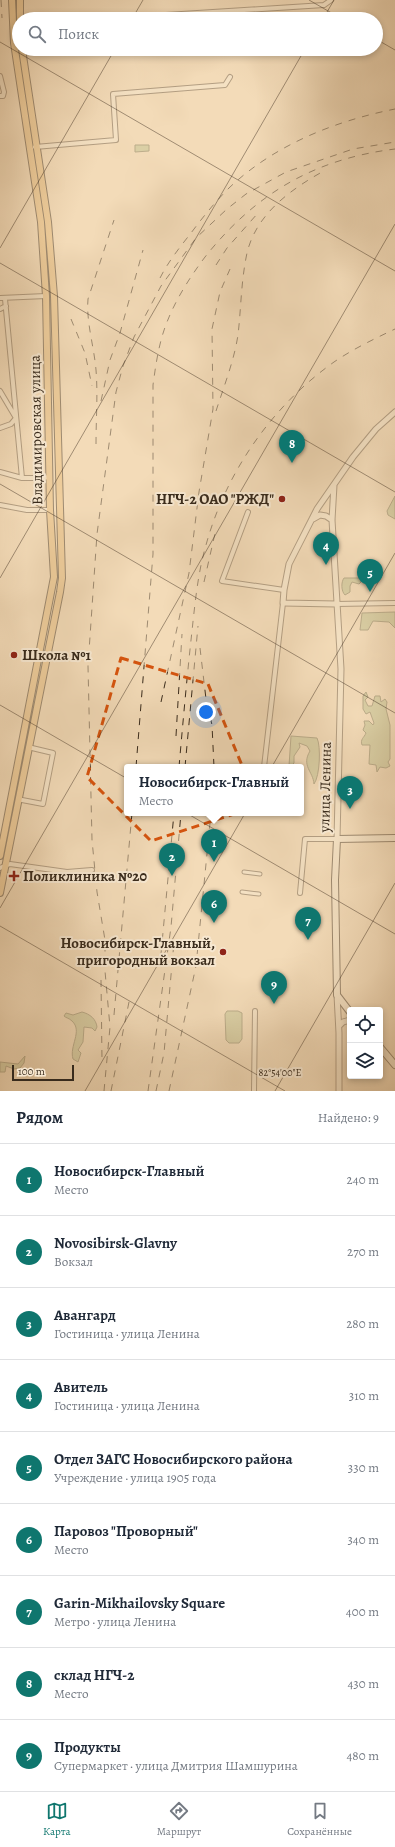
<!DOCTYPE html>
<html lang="ru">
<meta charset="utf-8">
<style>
body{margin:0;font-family:Alegreya,serif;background:#f2f2f3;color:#1f2937}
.controls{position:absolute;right:12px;bottom:12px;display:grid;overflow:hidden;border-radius:4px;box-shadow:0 2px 6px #0003}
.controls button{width:36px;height:36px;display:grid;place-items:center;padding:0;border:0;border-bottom:1px solid #e0e1e3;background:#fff;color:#1f2937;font:20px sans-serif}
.scale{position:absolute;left:12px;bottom:10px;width:62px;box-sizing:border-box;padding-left:4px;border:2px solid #392b1c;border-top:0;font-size:11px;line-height:14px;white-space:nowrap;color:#392b1c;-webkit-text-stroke:3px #f7e8d1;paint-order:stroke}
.you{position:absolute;left:206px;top:712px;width:14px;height:14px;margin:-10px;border:3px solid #fff;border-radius:50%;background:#1a73e8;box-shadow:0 0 0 6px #1a73e833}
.badge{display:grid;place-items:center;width:26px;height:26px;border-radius:50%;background:#0f766e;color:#fff;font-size:13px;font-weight:700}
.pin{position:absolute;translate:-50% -33px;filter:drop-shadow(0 1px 2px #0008)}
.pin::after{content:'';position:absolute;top:21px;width:14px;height:12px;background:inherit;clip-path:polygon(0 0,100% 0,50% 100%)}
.popup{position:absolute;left:124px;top:764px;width:180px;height:52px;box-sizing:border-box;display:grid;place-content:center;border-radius:4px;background:#fff;filter:drop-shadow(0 1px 3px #0005);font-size:13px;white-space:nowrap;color:#747a83}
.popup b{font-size:15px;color:#1f2937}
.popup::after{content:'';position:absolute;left:50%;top:100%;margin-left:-8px;border:8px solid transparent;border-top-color:#fff}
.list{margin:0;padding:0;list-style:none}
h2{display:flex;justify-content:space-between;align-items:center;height:52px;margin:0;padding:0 16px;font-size:17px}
h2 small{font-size:13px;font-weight:400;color:#747a83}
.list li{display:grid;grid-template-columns:26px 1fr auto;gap:12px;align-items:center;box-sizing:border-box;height:72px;padding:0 16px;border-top:1px solid #e0e1e3}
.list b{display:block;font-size:15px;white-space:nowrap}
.list p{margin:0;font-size:13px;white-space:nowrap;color:#747a83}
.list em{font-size:13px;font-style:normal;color:#747a83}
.icon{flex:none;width:22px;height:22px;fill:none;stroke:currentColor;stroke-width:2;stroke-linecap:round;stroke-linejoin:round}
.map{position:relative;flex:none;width:395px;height:1091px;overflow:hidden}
.search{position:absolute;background:#fff;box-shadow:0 2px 6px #0003;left:12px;right:12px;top:12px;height:44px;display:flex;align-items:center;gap:10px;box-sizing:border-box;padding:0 14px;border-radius:22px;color:#747a83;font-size:15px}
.sheet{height:700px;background:#fff}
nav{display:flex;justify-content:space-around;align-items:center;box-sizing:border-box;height:56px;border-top:1px solid #e0e1e3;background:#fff;font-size:11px;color:#747a83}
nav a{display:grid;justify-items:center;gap:2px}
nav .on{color:#0f766e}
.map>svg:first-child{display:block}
</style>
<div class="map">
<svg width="395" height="1091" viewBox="0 0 395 1091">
<rect width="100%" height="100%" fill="#f3dbb8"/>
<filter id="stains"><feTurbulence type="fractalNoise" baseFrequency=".005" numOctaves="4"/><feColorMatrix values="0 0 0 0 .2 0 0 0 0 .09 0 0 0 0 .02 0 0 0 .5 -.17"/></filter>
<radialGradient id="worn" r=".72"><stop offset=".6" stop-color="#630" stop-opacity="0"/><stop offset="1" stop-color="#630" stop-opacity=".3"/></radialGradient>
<!-- green -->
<path fill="#bdc08e" stroke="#7b7655" d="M135 145H149V151L135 152Z
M395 496V519L388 515 387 511Z
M344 578H360L361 582 359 584 352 582 350 586V592L345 595C341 591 341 582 344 578Z
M395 612V628L389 622 373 621 368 630H360L362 613Z
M366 692 368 697 365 700 368 706H372L375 696H380L381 702 385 699 387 702 386 709 390 725V759L388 762 390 766 386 768 380 767 377 772 376 765 369 764 370 745H362C360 739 364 738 366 733L363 730 365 725 364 721H369L373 725 374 723 370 712 366 714 363 709V696Z
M291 736 317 738C321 746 320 776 314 784 313 771 301 766 310 751L307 746 299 743 300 747 294 756V763L291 766H289Z
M227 1011H238L242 1013V1039L239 1043H229L226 1040 225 1014Z
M82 1012C90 1014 96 1019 97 1027L95 1031 92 1028 84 1027 83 1042 78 1050 81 1053 78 1062 73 1059C69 1046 83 1031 72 1021 69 1018 66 1018 64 1016L66 1013 73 1015Z
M25 1056 24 1063 20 1068 14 1069 6 1066 5 1072H0V1062L18 1064Z"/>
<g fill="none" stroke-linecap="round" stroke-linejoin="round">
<defs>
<path id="pedestrian" d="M244 872 260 874
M242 892 259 894"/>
<path id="minor" d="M103 19 324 5 331 0
M0 76 4 92 3 96H0
M35 147 116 140 113 94 225 85 230 77
M0 298 46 296
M5 299 22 478H45L50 476
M0 309 6 306
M0 391 16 418 11 424 0 428
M0 472 22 478
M0 505 27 510H50
M248 512 222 581 284 590
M336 604 395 603
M264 767 283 603
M22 800 43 804 53 753 32 748
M0 868 10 864 67 872 92 870
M300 893 305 839H337
M254 1091 255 1011"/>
<path id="tertiary" d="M334 485 332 520 341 669 337 839
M313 519 320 515 326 516 332 520
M336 604 283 603 284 590 289 564 317 509 353 457 376 429 395 412
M337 995 339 1033V1091
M339 1026 343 1022 350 1020"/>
<path id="secondary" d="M350 1012 337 995 335 880 337 839 395 838
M380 1047 395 1065"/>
<path id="primary" d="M20 19V0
M0 856 54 577 50 510 46 296 41 222 14 43 12 0
M0 893 60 592 62 578 54 296 48 222 22 49"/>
</defs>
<!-- pedestrian casing -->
<use href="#pedestrian" stroke="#685743" stroke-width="5"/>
<!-- minor casing -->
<use href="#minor" stroke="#685743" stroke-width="6"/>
<!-- tertiary casing -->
<use href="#tertiary" stroke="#685743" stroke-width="7"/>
<!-- secondary casing -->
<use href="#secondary" stroke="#392b1c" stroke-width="8"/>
<!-- primary casing -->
<use href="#primary" stroke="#392b1c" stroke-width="8"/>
<!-- pedestrian -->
<use href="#pedestrian" stroke="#f7e8d1" stroke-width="3"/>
<!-- minor -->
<use href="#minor" stroke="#f7e8d1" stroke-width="4"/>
<!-- tertiary -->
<use href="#tertiary" stroke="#f7e8d1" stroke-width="5"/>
<!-- secondary -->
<use href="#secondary" stroke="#f7e8d1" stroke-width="6"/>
<!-- primary -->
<use href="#primary" stroke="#eabe7c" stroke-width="6"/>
<!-- rail -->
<path stroke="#392b1c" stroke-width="1" stroke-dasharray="7 7" stroke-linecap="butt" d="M1 0 2 18
M216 265 227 248 258 213
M160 278C168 262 180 247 191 233 203 217 215 202 229 188 274 145 335 121 395 109
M71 319 85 353 92 386
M101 401 110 360 120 333 143 250
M216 411C224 386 234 361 238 335 241 309 241 284 246 258 253 217 288 191 322 172
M96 444C96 419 98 394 96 370 94 346 86 322 88 299L114 220
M204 582 216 529
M200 648 206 699 212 725 214 767
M161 702 189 573 199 492 213 409 212 329 220 292 230 269
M176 736 182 634
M136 767 153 554V385C156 363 159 342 167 322 176 299 190 277 205 257 255 194 314 159 395 149
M179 767C183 722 187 676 192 631 195 603 198 572 206 545 226 472 272 406 334 362 353 349 374 339 395 329
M185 767 198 626
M161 954 174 813
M101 980 102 1060
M114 1015 132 813
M104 1091 110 1027 105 971V940L97 892 92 840 88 666 97 534 116 392 123 366 134 337 161 286 196 238 227 209 246 194 286 172 353 149 395 142
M111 1091 130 997
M148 1091 171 927 181 813
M156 1091 164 1053 174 942
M169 1091 196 966 211 813"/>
</g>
<!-- marked area -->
<path d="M0 0H395V1091H0ZM121 658 208 684 259 806 151 841 87 777Z" fill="#f3dbb8" fill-opacity=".55" fill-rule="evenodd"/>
<path fill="none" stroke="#d6540e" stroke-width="3" stroke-dasharray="8 5" stroke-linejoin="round" d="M121 658 208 684 259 806 151 841 87 777Z"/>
<!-- ticks -->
<path fill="none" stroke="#392b1c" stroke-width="1" stroke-opacity="0.45" d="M309 0 342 19M132 19 143 0M323 19 334 0M376 39 395 50M0 42 395 271M0 248 115 49M0 263 395 492M0 484 395 713M0 578 305 49M0 705 395 934M0 908 395 224M0 926 285 1091M85 1091 395 553M275 1091 395 883"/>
<!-- markers -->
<g fill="#8f2418" stroke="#f7e8d1" stroke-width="1.5">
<circle cx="282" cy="499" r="4"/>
<circle cx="14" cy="655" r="4"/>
<path d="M12 870h4v4h4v4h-4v4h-4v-4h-4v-4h4z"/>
<circle cx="223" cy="952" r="4"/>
</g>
<g text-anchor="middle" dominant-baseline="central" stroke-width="4" stroke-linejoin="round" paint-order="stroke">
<!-- street labels -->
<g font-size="15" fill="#392b1c" stroke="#f7e8d1">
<text transform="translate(36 430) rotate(-91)">Владимировская улица</text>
<text transform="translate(325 787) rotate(-89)">улица Ленина</text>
</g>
<!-- poi labels -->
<g font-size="15" font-weight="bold" fill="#392b1c" stroke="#f7e8d1" text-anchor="end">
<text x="274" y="499">НГЧ-2 ОАО "РЖД"</text>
<text x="22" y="655" text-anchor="start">Школа №1</text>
<text x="23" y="876" text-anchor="start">Поликлиника №20</text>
<text x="215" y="943">Новосибирск-Главный,<tspan x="215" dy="17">пригородный вокзал</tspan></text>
</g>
</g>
<g font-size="10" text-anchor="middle" fill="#392b1c" stroke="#f7e8d1" stroke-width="4" stroke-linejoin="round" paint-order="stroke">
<text x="280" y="1076">82°54'00"E</text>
</g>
<rect width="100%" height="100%" filter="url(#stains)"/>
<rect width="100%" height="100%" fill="url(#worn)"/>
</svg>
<div class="controls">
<button><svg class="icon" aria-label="locate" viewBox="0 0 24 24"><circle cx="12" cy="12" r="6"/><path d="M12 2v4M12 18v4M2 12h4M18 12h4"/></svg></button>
<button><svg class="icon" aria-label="layers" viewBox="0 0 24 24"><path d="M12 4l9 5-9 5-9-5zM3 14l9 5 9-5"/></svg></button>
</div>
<div class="scale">100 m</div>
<div class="you"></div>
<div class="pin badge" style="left:214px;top:862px">1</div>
<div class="popup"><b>Новосибирск-Главный</b>Место</div>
<div class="pin badge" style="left:172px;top:876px">2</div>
<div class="pin badge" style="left:350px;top:809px">3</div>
<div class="pin badge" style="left:326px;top:565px">4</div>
<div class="pin badge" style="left:370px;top:592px">5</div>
<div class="pin badge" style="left:214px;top:923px">6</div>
<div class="pin badge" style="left:308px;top:940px">7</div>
<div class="pin badge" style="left:292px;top:463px">8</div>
<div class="pin badge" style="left:274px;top:1004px">9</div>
<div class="search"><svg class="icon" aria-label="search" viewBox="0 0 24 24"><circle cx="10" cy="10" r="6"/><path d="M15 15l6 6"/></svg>Поиск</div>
</div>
<section class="sheet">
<h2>Рядом<small>Найдено: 9</small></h2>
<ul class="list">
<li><span class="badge">1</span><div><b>Новосибирск-Главный</b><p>Место</p></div><em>240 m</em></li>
<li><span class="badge">2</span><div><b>Novosibirsk-Glavny</b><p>Вокзал</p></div><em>270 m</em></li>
<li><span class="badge">3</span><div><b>Авангард</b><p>Гостиница · улица Ленина</p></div><em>280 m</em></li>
<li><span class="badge">4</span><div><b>Авитель</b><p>Гостиница · улица Ленина</p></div><em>310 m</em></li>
<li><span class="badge">5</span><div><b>Отдел ЗАГС Новосибирского района</b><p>Учреждение · улица 1905 года</p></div><em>330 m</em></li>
<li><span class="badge">6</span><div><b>Паровоз &quot;Проворный&quot;</b><p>Место</p></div><em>340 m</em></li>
<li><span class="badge">7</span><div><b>Garin-Mikhailovsky Square</b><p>Метро · улица Ленина</p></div><em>400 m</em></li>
<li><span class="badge">8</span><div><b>склад НГЧ-2</b><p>Место</p></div><em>430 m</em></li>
<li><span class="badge">9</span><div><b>Продукты</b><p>Супермаркет · улица Дмитрия Шамшурина</p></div><em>480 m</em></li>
</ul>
</section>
<nav>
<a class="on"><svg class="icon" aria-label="map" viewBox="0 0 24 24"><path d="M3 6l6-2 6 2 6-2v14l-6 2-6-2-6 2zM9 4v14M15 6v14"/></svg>Карта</a>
<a><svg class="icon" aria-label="directions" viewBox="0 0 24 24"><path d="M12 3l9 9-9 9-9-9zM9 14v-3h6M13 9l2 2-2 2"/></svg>Маршрут</a>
<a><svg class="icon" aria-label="saved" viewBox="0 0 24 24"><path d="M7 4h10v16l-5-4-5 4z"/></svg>Сохранённые</a>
</nav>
